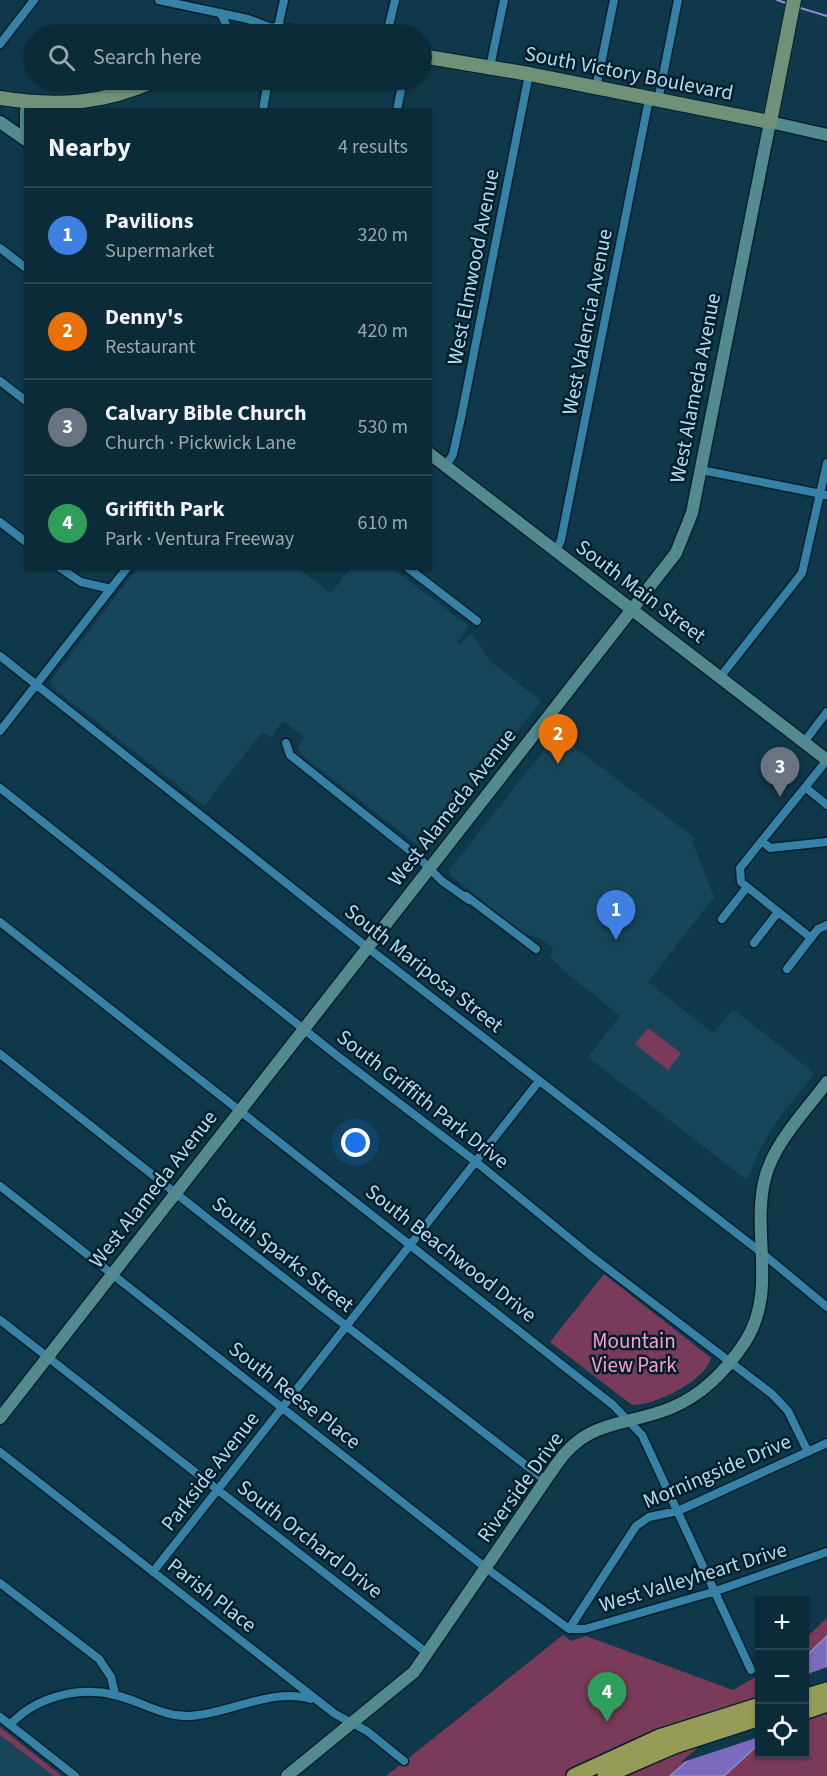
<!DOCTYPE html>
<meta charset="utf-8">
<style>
body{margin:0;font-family:"Source Sans 3",sans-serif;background:#143340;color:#f1f3f6}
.controls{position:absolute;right:18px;bottom:18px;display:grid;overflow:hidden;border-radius:0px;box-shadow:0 2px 4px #0004}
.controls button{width:54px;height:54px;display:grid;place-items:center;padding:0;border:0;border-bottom:2px solid #2b4753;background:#0b2b38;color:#f1f3f6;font:30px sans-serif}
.you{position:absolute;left:356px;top:1143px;width:21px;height:21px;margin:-15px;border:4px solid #fff;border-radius:50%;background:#1a73e8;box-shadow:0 0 0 9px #1a73e833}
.badge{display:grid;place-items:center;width:39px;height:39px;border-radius:50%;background:#ff9b5a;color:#fff;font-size:20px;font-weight:700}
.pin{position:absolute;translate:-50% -50px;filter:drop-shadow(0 2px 3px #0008)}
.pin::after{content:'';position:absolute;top:32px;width:21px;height:18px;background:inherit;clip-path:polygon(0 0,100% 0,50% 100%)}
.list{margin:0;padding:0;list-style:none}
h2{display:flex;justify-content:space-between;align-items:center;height:78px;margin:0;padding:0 24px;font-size:26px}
h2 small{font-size:20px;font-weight:400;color:#9aa7ae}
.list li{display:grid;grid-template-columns:39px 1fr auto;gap:18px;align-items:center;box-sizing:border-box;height:96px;padding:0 24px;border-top:2px solid #2b4753}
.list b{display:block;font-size:22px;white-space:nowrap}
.list p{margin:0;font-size:20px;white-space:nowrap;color:#9aa7ae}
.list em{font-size:20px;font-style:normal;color:#9aa7ae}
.icon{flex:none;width:33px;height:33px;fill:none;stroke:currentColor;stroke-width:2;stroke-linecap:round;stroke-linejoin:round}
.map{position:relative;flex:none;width:827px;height:1776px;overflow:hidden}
.search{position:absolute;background:#0b2b38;box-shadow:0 2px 4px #0004;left:24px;top:24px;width:408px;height:66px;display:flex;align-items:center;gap:15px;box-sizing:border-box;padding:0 21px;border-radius:33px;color:#9aa7ae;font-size:22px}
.panel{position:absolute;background:#0b2b38;box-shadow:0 2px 4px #0004;left:24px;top:108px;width:408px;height:462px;border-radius:0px}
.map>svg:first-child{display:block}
</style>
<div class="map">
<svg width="827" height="1776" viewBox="0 0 827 1776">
<rect width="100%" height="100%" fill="#0f394b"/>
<!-- built -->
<path fill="#17465b" d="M393 569 469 626 457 642 460 645 471 633 490 661 541 701 425 848H421L306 758 297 749 304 737 283 721 271 737 262 732 204 806 52 687 50 681 137 569H299L331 593 350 569Z
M557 734 695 838 692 841 714 897 648 982 713 1033 733 1009 814 1073 777 1121 760 1149 747 1180 588 1057 620 1016 563 970 550 956 553 948 547 942 541 938 524 934 450 875 449 870Z
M0 1727 62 1776H0Z"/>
<!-- green -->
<path fill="#7a3a59" d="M648 1028 681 1053 668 1070 635 1044Z
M604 1274 711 1358C705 1381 656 1405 632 1405L550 1342Z
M827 1618V1776H386L563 1635 571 1641 586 1636 733 1690 759 1675 760 1754H804L805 1639Z
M0 1727 62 1776H54L0 1735Z"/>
<!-- water -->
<path fill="#7c6abe" stroke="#8e8ccc" stroke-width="1.5" d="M827 1636V1683L805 1703V1657Z
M759 1697V1744L724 1776H670Z"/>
<!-- pier -->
<path fill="#0f394b" d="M827 1667V1687L804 1706 805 1675Z
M759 1694V1737L680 1763 758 1695Z"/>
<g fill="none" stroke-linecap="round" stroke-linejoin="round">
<!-- stream -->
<path stroke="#8e8ccc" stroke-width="2" d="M777 0 789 4
M797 7 827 16"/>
<defs>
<path id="minor" d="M159 0 248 19 272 28
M221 13 226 25V34
M277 32 284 0
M387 34 395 0
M0 44 34 0
M490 67 504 0
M596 88 614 0
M658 101 678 0
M263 110 268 80
M397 110 403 80
M0 248 26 268
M0 381 26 401
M446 466 453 454 461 418 529 74
M701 470 827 495
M0 522 26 542
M556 552 561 540 649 99
M60 568 81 582 111 589
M408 568 477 621
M0 656 368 948 762 1253 827 1307
M721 676 802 573 827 463
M0 731 127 568
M804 742 827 712
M286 743 290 755 418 857 442 881 469 900
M827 760 740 868 741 882 811 938 818 929 827 925
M805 787 827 805
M0 788 340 1058 475 1161 591 1256 772 1394 788 1411 808 1452
M762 841 770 848 827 842
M466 896 536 949
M722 919 747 887
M0 922 613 1405 642 1435 751 1670
M754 943 778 912
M787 969 811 938
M0 1054 212 1222 545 1480
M0 1186 486 1568 569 1629H585L716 1591 827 1552
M0 1320 427 1653
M0 1452 335 1714 367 1731 404 1761
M153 1572 539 1081
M0 1583 99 1659 111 1677 115 1694
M569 1629 636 1526 649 1517 678 1511 827 1443
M0 1717 75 1776
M10 1725C35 1697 79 1686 115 1695 141 1701 162 1717 190 1716 229 1714 272 1687 311 1699"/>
<path id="secondary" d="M26 111V129
M0 122 26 140
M430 454 827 760
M0 1418 676 553 692 513 770 122 827 135
M287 1776 414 1672 556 1465C588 1418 624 1427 671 1408 702 1395 726 1371 745 1342 778 1291 751 1233 765 1178 775 1141 805 1112 827 1082"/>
<path id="primary" d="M249 34 277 30 312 34
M422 56 529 74 770 122 794 0
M0 98C57 107 104 104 156 80"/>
<path id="motorway" d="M804 1697 827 1690
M804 1712 827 1704
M574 1776 659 1737 760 1705
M605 1776 674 1746 760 1718"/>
</defs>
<!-- minor casing -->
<use href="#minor" stroke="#061f2a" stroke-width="11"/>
<!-- secondary casing -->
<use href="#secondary" stroke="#061f2a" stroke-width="15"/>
<!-- primary casing -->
<use href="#primary" stroke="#061f2a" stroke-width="16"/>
<!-- motorway casing -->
<use href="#motorway" stroke="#061f2a" stroke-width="18"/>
<!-- minor -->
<use href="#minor" stroke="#3582a6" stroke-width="8"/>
<!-- secondary -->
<use href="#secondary" stroke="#528a8f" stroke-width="12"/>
<!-- primary -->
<use href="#primary" stroke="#709177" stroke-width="14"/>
<!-- motorway -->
<use href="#motorway" stroke="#979b58" stroke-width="15"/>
</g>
<g text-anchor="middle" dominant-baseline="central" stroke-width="5" stroke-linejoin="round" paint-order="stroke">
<!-- street labels -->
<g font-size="21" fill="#b7daee" stroke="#001f2d">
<text transform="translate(629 73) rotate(11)">South Victory Boulevard</text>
<text transform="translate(473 267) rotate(-79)">West Elmwood Avenue</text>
<text transform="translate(587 322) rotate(-79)">West Valencia Avenue</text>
<text transform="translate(695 388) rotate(-79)">West Alameda Avenue</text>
<text transform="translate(641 591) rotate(37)">South Main Street</text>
<text transform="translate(452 807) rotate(-52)">West Alameda Avenue</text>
<text transform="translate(424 968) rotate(38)">South Mariposa Street</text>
<text transform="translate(423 1099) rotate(38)">South Griffith Park Drive</text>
<text transform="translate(153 1189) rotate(-52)">West Alameda Avenue</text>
<text transform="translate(451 1253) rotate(38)">South Beachwood Drive</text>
<text transform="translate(283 1254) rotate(38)">South Sparks Street</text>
<text transform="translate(295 1395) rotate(38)">South Reese Place</text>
<text transform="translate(210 1471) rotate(-52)">Parkside Avenue</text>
<text transform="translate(717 1471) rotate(-23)">Morningside Drive</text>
<text transform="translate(520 1487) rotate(-54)">Riverside Drive</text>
<text transform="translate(310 1539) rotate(38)">South Orchard Drive</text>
<text transform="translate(693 1577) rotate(-17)">West Valleyheart Drive</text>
<text transform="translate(212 1595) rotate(38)">Parish Place</text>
</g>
<!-- park labels -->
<g font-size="21" fill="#fe9dc9" stroke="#001f2d">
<text x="634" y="1341">Mountain<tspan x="634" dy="24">View Park</tspan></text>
</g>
</g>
</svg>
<div class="controls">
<button>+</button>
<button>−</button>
<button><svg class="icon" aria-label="locate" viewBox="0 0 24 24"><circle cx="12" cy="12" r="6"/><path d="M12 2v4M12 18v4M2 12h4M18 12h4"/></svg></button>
</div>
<div class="you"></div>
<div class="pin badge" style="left:616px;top:940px;background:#3f7fe0">1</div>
<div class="pin badge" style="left:558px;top:764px;background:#e8710a">2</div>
<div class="pin badge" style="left:780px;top:797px;background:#6b7280">3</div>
<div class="pin badge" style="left:607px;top:1722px;background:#2e9e5b">4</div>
<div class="search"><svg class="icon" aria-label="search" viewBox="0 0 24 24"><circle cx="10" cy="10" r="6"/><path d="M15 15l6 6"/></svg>Search here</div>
<section class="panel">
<h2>Nearby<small>4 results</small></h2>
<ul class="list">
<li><span class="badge" style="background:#3f7fe0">1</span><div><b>Pavilions</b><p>Supermarket</p></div><em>320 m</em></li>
<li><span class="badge" style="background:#e8710a">2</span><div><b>Denny's</b><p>Restaurant</p></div><em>420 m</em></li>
<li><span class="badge" style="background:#6b7280">3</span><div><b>Calvary Bible Church</b><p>Church · Pickwick Lane</p></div><em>530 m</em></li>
<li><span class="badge" style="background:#2e9e5b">4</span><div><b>Griffith Park</b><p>Park · Ventura Freeway</p></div><em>610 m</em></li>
</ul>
</section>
</div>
